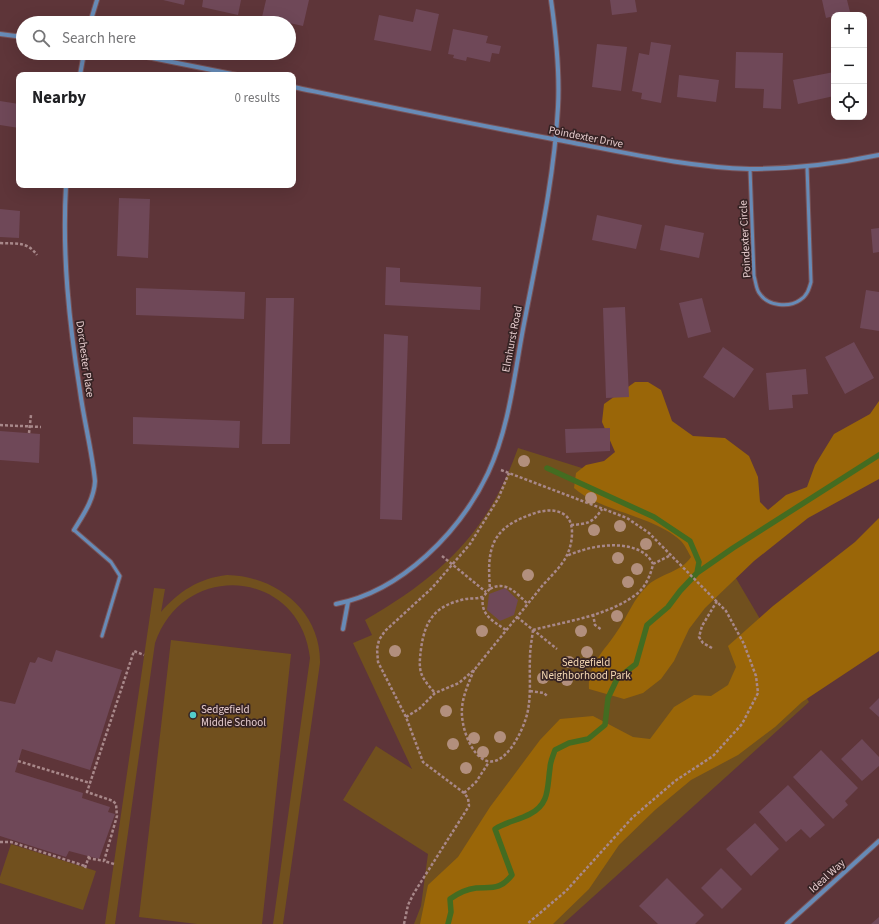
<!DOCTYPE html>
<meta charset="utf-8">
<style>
body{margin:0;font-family:"Source Sans 3",sans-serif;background:#f2f2f2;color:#202124}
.controls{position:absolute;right:12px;top:12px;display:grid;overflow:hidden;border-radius:8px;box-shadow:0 4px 16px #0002}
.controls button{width:36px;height:36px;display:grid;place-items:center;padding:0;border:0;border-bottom:1px solid #e0e0e0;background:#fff;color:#202124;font:20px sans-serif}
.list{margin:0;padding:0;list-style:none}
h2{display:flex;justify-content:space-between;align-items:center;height:52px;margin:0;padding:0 16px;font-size:17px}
h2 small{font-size:13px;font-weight:400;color:#757577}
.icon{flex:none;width:22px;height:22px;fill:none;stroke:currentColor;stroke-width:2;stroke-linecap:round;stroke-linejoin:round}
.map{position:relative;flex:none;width:879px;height:924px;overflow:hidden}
.search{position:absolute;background:#fff;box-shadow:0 4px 16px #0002;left:16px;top:16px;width:280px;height:44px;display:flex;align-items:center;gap:10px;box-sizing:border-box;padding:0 14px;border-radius:22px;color:#757577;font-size:15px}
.panel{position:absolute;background:#fff;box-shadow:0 4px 16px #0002;left:16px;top:72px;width:280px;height:116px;border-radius:8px}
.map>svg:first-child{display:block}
</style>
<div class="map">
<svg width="879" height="924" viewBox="0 0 879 924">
<rect width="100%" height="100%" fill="#5e3539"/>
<!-- green -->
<path fill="#71501e" d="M518 448 652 490 681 485 809 702 563 924H414L421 906 428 854 343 800 376 746 412 769 353 643 372 635 365 620C441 576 488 533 518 448Z
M227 575C276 576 321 611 320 663L283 924H273L310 658C300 569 184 559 155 643L115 924H105L154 588 165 589 161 612C178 592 199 578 227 575Z
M171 640 291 654 262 924H197L139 917Z
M11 844 96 871 83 910 0 883V877Z"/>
<!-- forest -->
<path fill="#9a6608" d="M635 382H648L661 390 672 421 693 436 725 438 749 456 758 477 760 502 768 510 786 495 807 487 815 465 834 434 870 414 879 401V479L808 518 754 561 705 608 689 629 674 661 661 679 643 693 624 699 589 689C587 665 605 650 616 633 628 616 633 599 648 585 662 573 681 572 691 557 688 552 685 545 681 541 653 515 601 512 574 488L576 473 586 465 604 461 615 452 602 422 604 404Z
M879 518V651L802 702 775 727 738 755 691 780 655 810 619 845 589 889 553 924H420L428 885 458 857 490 807 540 740 560 719 593 716 633 737 650 739 674 707 694 695 711 696 728 685 736 667 728 646 773 606 855 542Z"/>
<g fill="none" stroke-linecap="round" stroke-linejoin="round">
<!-- stream -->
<path stroke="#436c21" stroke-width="5.5" d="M547 468 654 517 690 541 699 562 697 573
M448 924 451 912 450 899C457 894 467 889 476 888 493 887 500 890 512 875L495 829C506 822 519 820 530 814 550 804 547 787 550 768 550 762 553 756 555 750L569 743 588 739 605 725 608 698 617 679 636 664 647 625 668 607 680 591 697 573 733 548 879 455"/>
</g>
<!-- building -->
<path fill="#6f4858" d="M163 0H185L184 5Z
M203 0H241L238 15 202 7Z
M266 0H309L303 26 262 17Z
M610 0H635L637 12 612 15Z
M822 0H847L850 12 826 18Z
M416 9 439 14 431 51 374 40 379 15 413 22Z
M453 29 488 36 486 43 501 46 499 54 492 53 490 62 467 57 466 61 453 58 454 55 448 54Z
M651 42 671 45 661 103 641 99 642 93 632 91 639 53 649 55Z
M597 44 627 47 621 91 592 87Z
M736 52 783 53 781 109 763 108 764 89 735 88Z
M834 72V96L798 104 793 80Z
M679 75 719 80 716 102 677 97Z
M0 101 19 104V128L0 125Z
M119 198 150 199 148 258 117 256Z
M0 209 20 211 19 238 0 237Z
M597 215 642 225 636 249 592 240Z
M665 225 704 233 699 258 660 250Z
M879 228V252L873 253 871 229Z
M386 267 400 268V282L481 287 480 310 385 305Z
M136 288 245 292 244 319 136 315Z
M866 290 879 292V331L860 328Z
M266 298H294L290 444H262Z
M702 298 711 332 688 338 679 303Z
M625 307 629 397 606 398 603 308Z
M384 334 408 336 402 520 380 519Z
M854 342 874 378 845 394 825 357Z
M723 347 754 369 734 398 703 377Z
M806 369 808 394 792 395 793 408 769 410 766 373Z
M133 417 240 421 239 448 133 444Z
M610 428V451L566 453 565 429Z
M0 431 40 434 39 463 0 460Z
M505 588 518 600 514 615 500 621 487 610 489 594Z
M56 650 122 670 90 770 22 749 15 772 83 793 82 798 110 807 108 812 115 814 99 859 69 851 66 857 0 836V701L15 704 30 662 35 663 38 657 52 662Z
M879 698V717L869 708Z
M862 739 879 757V766L862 781 841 759Z
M821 750 858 788 845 801 848 805 833 819 793 777Z
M788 785 825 825 810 838 801 829 786 842 759 812Z
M755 823 779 849 751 876 726 849Z
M721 868 742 889 722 909 701 888Z
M667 878 704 915 695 924H658L639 906Z
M879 917V924H871Z"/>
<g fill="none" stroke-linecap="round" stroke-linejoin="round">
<defs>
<path id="service" d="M750 169 754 276C756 282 756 290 760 294 768 306 789 308 800 300 807 296 809 289 811 282L807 166
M74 530 111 562 120 576 102 636"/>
<path id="minor" d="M90 23 97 0
M0 34 23 37
M127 53 237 75
M80 75 84 53
M293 87C380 105 466 123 553 139 619 151 684 167 750 169 794 169 836 164 879 155
M66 185C62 255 69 322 80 391 84 421 92 451 95 481 94 500 83 515 74 530
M336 604C402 591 460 532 488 473 509 428 514 377 523 329 537 255 554 181 558 107 560 71 556 35 551 0
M343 629 348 602
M787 924 879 841"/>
</defs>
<!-- service casing -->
<use href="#service" stroke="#795357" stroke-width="5"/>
<!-- minor casing -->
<use href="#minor" stroke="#795357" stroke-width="6"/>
<!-- path -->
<path stroke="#a8888a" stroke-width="2.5" stroke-dasharray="3 2" stroke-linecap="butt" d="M0 243C16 244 27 241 37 255
M0 425 41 427
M29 433 31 415
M501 470 627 518 649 533 726 611 744 644 756 676 758 693 742 724 713 756 675 781 632 818 566 891 527 924
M571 525C587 524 593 523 602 509
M442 556 486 592
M653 564 671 555
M490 589C506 580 516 593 528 604
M483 597C480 615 493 621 506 630
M593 614 595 625 602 630
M517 617 557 649
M533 630C567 621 609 616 638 593 646 586 651 574 653 564 651 560 648 556 645 554 625 539 588 546 567 556
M712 648 703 643 699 637 702 626 717 601
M474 670C469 682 463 695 462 708 461 720 465 735 471 746 494 784 518 743 526 718 532 699 529 677 530 657 530 648 532 639 533 630
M530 691 544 693 547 696
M406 717 419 709 435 693 459 683 475 669C497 641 520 614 542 586 550 577 562 566 567 555 572 545 576 523 565 515 554 507 539 511 527 516 490 530 487 551 490 589 487 591 485 596 482 597 477 599 471 598 466 599 436 605 425 619 421 649 418 672 420 676 435 693
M18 761 90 783
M464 793 476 782 489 762
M0 842H11L85 866
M88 858 104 861
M114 864 104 861 117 816 116 804 113 801 87 792 134 651 144 655
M85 868 89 856
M404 924 408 905 414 893 469 806 468 798 464 793 423 762 406 717 378 662 377 649 379 640 385 631 432 588 470 544 498 499 509 473"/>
<!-- service -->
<use href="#service" stroke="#678bb7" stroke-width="3"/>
<!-- minor -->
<use href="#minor" stroke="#678bb7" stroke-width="4"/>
</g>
<!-- trees -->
<g fill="#b28f7d">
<circle cx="524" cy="461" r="6"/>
<circle cx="591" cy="498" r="6"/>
<circle cx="620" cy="526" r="6"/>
<circle cx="594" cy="530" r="6"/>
<circle cx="646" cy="544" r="6"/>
<circle cx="618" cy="558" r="6"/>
<circle cx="637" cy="569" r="6"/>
<circle cx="528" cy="575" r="6"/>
<circle cx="628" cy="582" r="6"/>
<circle cx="617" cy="616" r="6"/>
<circle cx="482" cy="631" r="6"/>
<circle cx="581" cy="631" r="6"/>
<circle cx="395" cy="651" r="6"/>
<circle cx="587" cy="652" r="6"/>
<circle cx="569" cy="662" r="6"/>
<circle cx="543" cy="678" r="6"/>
<circle cx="567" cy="680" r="6"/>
<circle cx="446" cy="711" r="6"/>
<circle cx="500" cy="737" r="6"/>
<circle cx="474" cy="738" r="6"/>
<circle cx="453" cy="744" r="6"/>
<circle cx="483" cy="752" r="6"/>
<circle cx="466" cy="768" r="6"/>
</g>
<!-- markers -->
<circle fill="#53cdcb" stroke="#362324" stroke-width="1.5" cx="193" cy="715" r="4"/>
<g text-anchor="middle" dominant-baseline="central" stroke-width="3.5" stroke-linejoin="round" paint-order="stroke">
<!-- street labels -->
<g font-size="11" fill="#e6ccce" stroke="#362324">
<text transform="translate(586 137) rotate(11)">Poindexter Drive</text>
<text transform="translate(745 239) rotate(-93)">Poindexter Circle</text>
<text transform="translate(512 339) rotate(-79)">Elmhurst Road</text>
<text transform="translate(85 359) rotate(82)">Dorchester Place</text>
<text transform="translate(827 876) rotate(-42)">Ideal Way</text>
</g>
<!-- park labels -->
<g font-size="11" fill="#f6d9b4" stroke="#362324">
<text x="586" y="662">Sedgefield<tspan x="586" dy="13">Neighborhood Park</tspan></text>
</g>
<!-- poi labels -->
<g font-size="11" fill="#e6ccce" stroke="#362324" text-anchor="start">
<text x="201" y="709">Sedgefield<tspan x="201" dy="13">Middle School</tspan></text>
</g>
</g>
</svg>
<div class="controls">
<button>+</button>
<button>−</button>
<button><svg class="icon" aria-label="locate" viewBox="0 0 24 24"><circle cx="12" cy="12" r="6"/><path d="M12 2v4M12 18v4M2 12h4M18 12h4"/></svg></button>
</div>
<div class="search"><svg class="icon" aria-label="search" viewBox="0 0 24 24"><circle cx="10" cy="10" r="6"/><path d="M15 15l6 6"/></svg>Search here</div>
<section class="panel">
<h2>Nearby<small>0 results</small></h2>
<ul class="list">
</ul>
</section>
</div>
